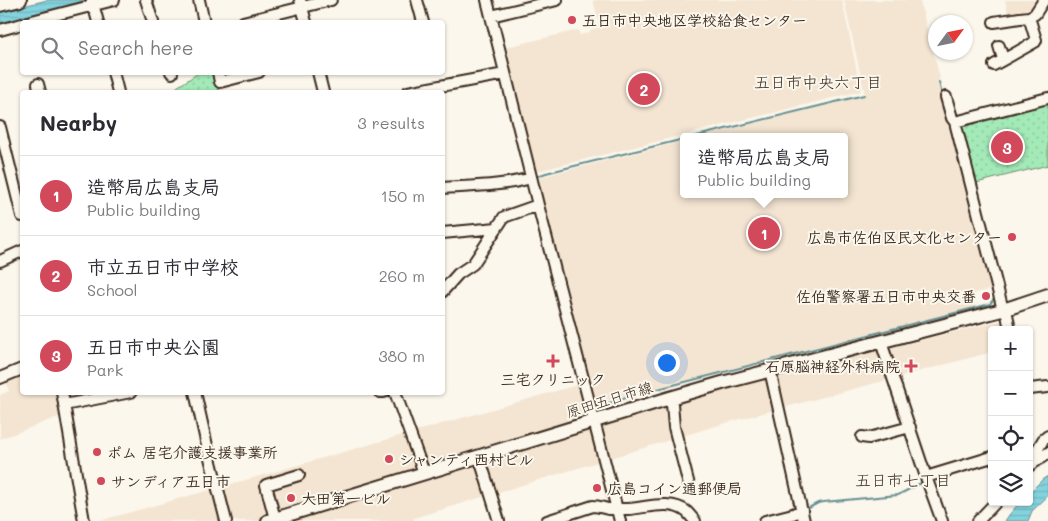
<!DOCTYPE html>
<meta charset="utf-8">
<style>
body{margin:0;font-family:Mali,"Klee One",sans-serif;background:#f2f2f3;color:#2b2b33}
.controls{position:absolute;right:15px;bottom:15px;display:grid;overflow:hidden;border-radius:5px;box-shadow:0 1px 4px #0004}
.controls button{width:45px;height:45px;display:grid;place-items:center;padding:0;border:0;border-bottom:1px solid #e1e1e2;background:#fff;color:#2b2b33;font:25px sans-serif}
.compass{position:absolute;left:928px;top:15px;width:45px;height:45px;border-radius:50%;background:#fff;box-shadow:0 1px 4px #0004;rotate:57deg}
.you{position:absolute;left:666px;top:362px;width:18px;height:18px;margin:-12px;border:4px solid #fff;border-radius:50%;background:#1a73e8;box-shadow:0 0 0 8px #1a73e833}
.badge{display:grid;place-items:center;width:32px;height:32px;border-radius:50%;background:#d1495b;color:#fff;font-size:16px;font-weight:700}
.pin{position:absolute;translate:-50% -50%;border:2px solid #fff;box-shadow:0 1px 5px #0006}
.popup{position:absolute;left:680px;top:133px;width:168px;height:65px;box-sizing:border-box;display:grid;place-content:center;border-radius:5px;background:#fff;filter:drop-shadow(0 1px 4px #0005);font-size:16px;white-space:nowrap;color:#7c7c81}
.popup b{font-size:19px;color:#2b2b33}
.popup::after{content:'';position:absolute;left:50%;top:100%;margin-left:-10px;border:10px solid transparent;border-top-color:#fff}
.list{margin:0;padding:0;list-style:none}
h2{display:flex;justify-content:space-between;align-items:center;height:65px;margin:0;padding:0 20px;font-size:21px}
h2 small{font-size:16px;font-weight:400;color:#7c7c81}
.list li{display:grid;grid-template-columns:32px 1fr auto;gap:15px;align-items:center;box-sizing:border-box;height:80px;padding:0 20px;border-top:1px solid #e1e1e2}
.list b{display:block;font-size:19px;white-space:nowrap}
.list p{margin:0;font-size:16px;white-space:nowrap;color:#7c7c81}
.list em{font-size:16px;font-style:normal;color:#7c7c81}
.icon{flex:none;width:28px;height:28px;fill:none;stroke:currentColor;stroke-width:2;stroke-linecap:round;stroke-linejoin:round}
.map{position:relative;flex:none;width:1048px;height:521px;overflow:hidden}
.search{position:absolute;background:#fff;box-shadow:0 1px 4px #0004;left:20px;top:20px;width:425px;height:55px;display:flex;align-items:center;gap:12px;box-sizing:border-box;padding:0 18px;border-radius:5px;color:#7c7c81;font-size:19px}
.panel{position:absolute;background:#fff;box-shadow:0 1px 4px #0004;left:20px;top:90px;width:425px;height:305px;border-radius:5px}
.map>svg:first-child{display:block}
</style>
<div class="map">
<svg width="1048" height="521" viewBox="0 0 1048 521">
<defs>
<pattern id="park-dots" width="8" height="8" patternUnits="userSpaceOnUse" patternTransform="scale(1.25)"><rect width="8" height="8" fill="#a3eab8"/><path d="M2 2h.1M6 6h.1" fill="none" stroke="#8dc99e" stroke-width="1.8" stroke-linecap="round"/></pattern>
<pattern id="water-rules" width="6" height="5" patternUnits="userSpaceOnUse" patternTransform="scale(1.25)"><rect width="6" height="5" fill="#83d3de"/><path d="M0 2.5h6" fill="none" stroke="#72b5be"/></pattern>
</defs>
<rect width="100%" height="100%" fill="#fbf7ec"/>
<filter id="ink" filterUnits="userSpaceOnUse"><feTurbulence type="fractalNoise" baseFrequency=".02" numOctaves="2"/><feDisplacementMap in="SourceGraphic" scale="10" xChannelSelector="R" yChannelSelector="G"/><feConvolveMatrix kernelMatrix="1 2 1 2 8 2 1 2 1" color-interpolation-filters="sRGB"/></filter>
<g filter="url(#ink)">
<!-- built -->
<path fill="#f4e5d2" d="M593 0H842L861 91 534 172 503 48 578 30 580 35 590 32V30L600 27Z
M844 0H919L920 2 940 78 938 81 992 289 972 294 975 307 598 403 593 399 536 178 684 141V194H844V137H699L865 95Z
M1005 0H1038L1032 8 1008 13Z
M1004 320 1006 330H992V352L722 424 414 518V521H99L260 476 584 383 595 426 741 384Z
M22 371V392L58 393 61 416 0 439V395L9 391 5 378Z"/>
<!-- park -->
<path fill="url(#park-dots)" stroke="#6f8a6b" d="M200 72 202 73 203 74 214 73 219 92H172L177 87Z
M1048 100V165L976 183 962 130 964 124Z"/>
<!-- water -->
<path fill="url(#water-rules)" stroke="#668f91" d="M47 0H93L0 24V12Z
M1048 476V496L1032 511 1028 521H1005L1009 515 1020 502H1029V493L1043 479Z"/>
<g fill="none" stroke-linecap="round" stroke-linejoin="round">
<!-- stream -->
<path stroke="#668f91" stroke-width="2" d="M939 82 942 95
M949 121 981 245
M693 137 864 95
M535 177 546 173 684 139
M646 392 990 304 995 297 994 295
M595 407 633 396
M805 510 818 503 824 502 898 495 925 481"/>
<defs>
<path id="minor" d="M92 0 98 22
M146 0 153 22
M199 0 204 22
M300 0 306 22
M417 0 423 22
M487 0 538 205 620 521
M491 16 557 0
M28 22 114 0
M243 22 331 0
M994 22 1020 18 1029 17
M0 30 22 24
M999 46 1003 59
M994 65 1035 42 1036 40 1029 17 1035 14 1044 0
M113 72 118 92
M171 72 172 73
M218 72 220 82 259 72
M318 72 323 92
M38 84 40 92
M408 92 505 74
M946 97 952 118 955 122 1003 310
M955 122 1048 98
M0 127 22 216
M442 188C472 186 503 186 531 178
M442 233 497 228
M0 261 22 251
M442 292 458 274 473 264 504 217 538 205
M1006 309 1010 330
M881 342 926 477 942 521
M770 370 804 521
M0 378 22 369
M1029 389 1048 387
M62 392 84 521
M195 392 208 450 226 521
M380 392H384
M395 392 424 473
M670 398 672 404 674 427 689 485
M64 405 131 392
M862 437 869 438 910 427
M1036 452 1043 440 1048 436
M479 456 499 521
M1029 466 1048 453
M926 477 992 457
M275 519 266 485 299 475
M547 521 593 506C599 506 603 508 608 509 615 509 622 509 628 509 646 508 671 499 687 512 690 515 692 518 695 521
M765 521 793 514 802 510
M978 521 996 502"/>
<path id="major" d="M0 5 20 0
M268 521 670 398 722 383 1006 309 1048 295"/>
</defs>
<!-- minor casing -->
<use href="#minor" stroke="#3b2a1e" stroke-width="14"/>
<!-- major casing -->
<use href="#major" stroke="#3b2a1e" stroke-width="16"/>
<!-- minor -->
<use href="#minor" stroke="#fbf7ec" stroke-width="10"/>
<!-- major -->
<use href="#major" stroke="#fbf7ec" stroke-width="12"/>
</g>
</g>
<!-- markers -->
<g fill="#d1495b" stroke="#fbf7ec" stroke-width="2">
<circle cx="572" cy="20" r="5"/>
<circle cx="1012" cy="237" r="5"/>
<circle cx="986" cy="296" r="5"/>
<path d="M550.5 353.5h5v5h5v5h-5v5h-5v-5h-5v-5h5z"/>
<path d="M908.5 358.5h5v5h5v5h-5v5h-5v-5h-5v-5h5z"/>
<circle cx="97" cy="452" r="5"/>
<circle cx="389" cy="459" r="5"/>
<circle cx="101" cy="481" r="5"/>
<circle cx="597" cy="488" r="5"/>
<circle cx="291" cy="498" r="5"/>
</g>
<g text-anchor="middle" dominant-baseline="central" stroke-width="4" stroke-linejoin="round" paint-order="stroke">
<!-- poi labels -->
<g font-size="15" font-weight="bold" fill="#3b2a1e" stroke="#fbf7ec" text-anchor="start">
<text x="582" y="20">五日市中央地区学校給食センター</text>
<text x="1002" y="237" text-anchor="end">広島市佐伯区民文化センター</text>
<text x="976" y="296" text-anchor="end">佐伯警察署五日市中央交番</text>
<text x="900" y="366" text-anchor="end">石原脳神経外科病院</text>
<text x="553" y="379" text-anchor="middle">三宅クリニック</text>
<text x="107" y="452">ポム 居宅介護支援事業所</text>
<text x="399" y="459">シャンティ西村ビル</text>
<text x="111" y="481">サンディア五日市</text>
<text x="607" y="488">広島コイン通郵便局</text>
<text x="301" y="498">大田第一ビル</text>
</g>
<!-- street labels -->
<g font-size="15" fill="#3b2a1e" stroke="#fbf7ec">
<text transform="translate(609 399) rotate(-17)">原田五日市線</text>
</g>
<!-- neighbourhood labels -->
<g font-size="16" fill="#3b2a1e" stroke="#fbf7ec">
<text x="818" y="81">五日市中央六丁目</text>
<text x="903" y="479">五日市七丁目</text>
</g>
</g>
</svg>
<div class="controls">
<button>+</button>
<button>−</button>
<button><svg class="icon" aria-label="locate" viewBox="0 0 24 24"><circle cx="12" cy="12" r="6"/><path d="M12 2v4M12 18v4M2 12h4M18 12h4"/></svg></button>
<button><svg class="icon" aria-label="layers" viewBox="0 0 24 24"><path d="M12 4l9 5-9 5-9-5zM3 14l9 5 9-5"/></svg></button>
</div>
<svg class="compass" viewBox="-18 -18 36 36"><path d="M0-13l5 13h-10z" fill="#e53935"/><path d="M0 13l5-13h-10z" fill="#7c7c81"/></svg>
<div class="you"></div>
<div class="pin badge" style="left:764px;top:233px">1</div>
<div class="popup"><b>造幣局広島支局</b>Public building</div>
<div class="pin badge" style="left:644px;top:89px">2</div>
<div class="pin badge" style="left:1007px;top:147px">3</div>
<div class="search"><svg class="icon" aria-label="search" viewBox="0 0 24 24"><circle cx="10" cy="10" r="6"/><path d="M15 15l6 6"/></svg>Search here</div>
<section class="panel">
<h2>Nearby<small>3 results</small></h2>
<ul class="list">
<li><span class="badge">1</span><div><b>造幣局広島支局</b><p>Public building</p></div><em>150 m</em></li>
<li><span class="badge">2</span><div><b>市立五日市中学校</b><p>School</p></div><em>260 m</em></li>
<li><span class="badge">3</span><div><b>五日市中央公園</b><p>Park</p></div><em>380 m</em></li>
</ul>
</section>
</div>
